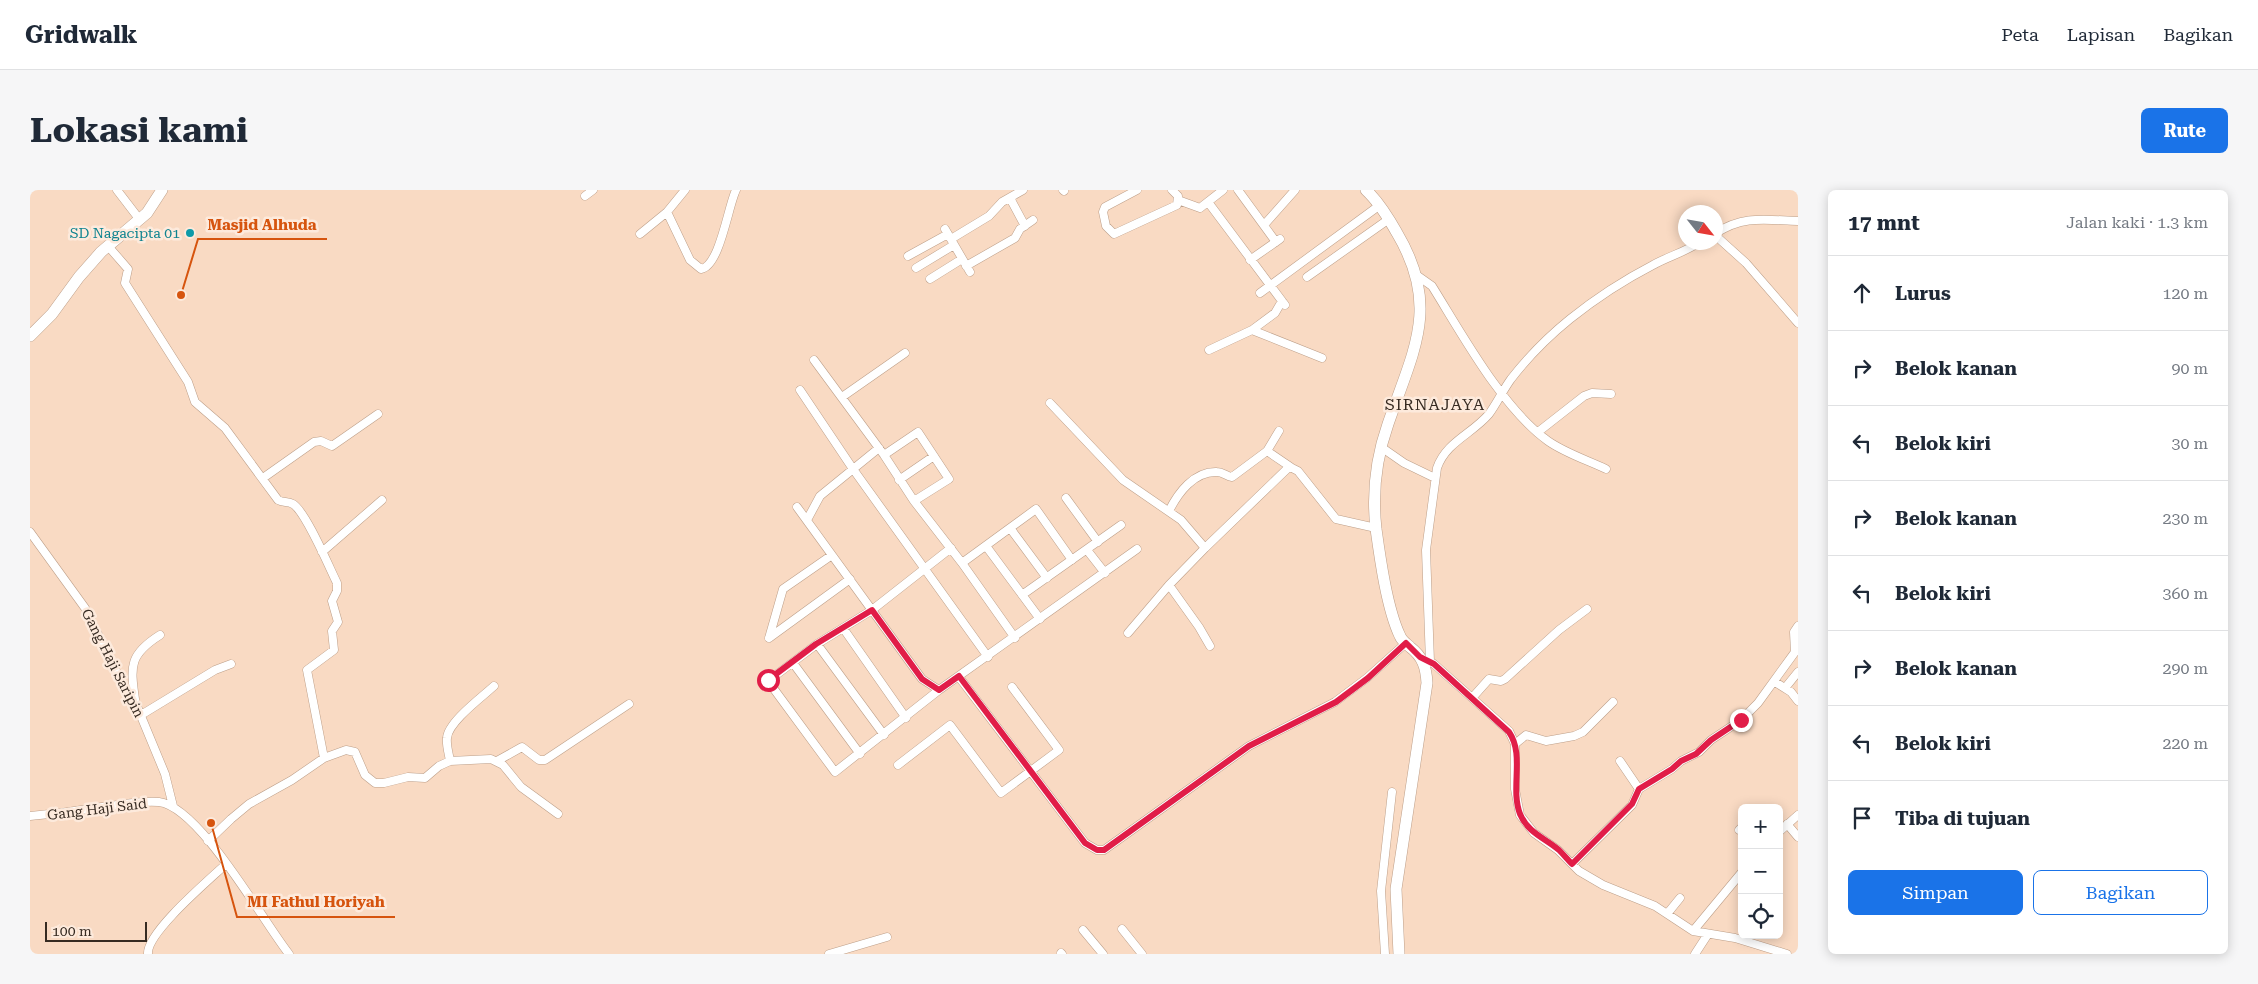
<!DOCTYPE html>
<html lang="id">
<meta charset="utf-8">
<style>
body{margin:0;font-family:"Roboto Serif",serif;background:#f6f6f7;color:#1f2937}
.controls{position:absolute;right:15px;bottom:15px;display:grid;overflow:hidden;border-radius:8px;box-shadow:0 2px 12px #0003}
.controls button{width:45px;height:45px;display:grid;place-items:center;padding:0;border:0;border-bottom:1px solid #e0e1e3;background:#fff;color:#1f2937;font:25px sans-serif}
.compass{position:absolute;left:1648px;top:15px;width:45px;height:45px;border-radius:50%;background:#fff;box-shadow:0 2px 12px #0003;rotate:121deg}
.scale{position:absolute;left:15px;bottom:12px;width:102px;box-sizing:border-box;padding-left:5px;border:2px solid #372b22;border-top:0;font-size:14px;line-height:18px;white-space:nowrap;color:#372b22;-webkit-text-stroke:4px #fdeadc;paint-order:stroke}
.stop{position:absolute;width:15px;height:15px;margin:-11px;border:4px solid #e11d48;border-radius:50%;background:#fff}
.stop.end{background:#e11d48;border-color:#fff;box-shadow:0 1px 5px #0008}
.list{margin:0;padding:0;list-style:none}
h2{display:flex;justify-content:space-between;align-items:center;height:65px;margin:0;padding:0 20px;font-size:21px}
h2 small{font-size:16px;font-weight:400;color:#747a83}
.list li{display:grid;grid-template-columns:32px 1fr auto;gap:15px;align-items:center;box-sizing:border-box;height:75px;padding:0 20px;border-top:1px solid #e0e1e3}
.list b{display:block;font-size:19px;white-space:nowrap}
.list em{font-size:16px;font-style:normal;color:#747a83}
.actions{display:flex;gap:10px;padding:15px 20px}
.actions a{flex:1;padding:11px 0;border:1px solid #1a73e8;border-radius:8px;text-align:center;font-size:18px;color:#1a73e8}
.actions .main{background:#1a73e8;color:#fff}
.icon{flex:none;width:28px;height:28px;fill:none;stroke:currentColor;stroke-width:2;stroke-linecap:round;stroke-linejoin:round}
.map{position:relative;flex:none;width:1768px;height:764px;overflow:hidden;border-radius:8px}
header{display:flex;align-items:center;gap:30px;box-sizing:border-box;height:70px;padding:0 25px;background:#fff;border-bottom:1px solid #e0e1e3}
header strong{font-size:24px}
nav{display:flex;gap:28px;margin-inline-start:auto;font-size:18px}
.intro{display:flex;align-items:center;justify-content:space-between;box-sizing:border-box;height:120px;padding:0 30px}
h1{margin:0;font-size:35px}
.button{padding:12px 22px;border-radius:8px;background:#1a73e8;color:#fff;font-size:18px;font-weight:700}
main{display:flex;gap:30px;padding:0 30px}
aside{flex:1;background:#fff;border-radius:8px;box-shadow:0 2px 12px #0003}
.map>svg:first-child{display:block}
</style>
<header>
<strong>Gridwalk</strong>
<nav><a>Peta</a><a>Lapisan</a><a>Bagikan</a></nav>
</header>
<div class="intro"><h1>Lokasi kami</h1><a class="button">Rute</a></div>
<main>
<div class="map">
<svg width="1768" height="764" viewBox="0 0 1768 764">
<rect width="100%" height="100%" fill="#f9dac3"/>
<g fill="none" stroke-linecap="round" stroke-linejoin="round">
<defs>
<path id="street" d="M87 0 110 30
M655 0 637 22 660 70 671 79C690 76 698 16 706 0
M1033 0 1034 1
M1107 0 1075 17 1073 22 1076 36 1084 44 1147 15 1148 6 1142 0
M1208 0 1246 52
M555 6 563 0
M980 8 995 36
M1148 10 1170 18 1193 0
M1178 12 1255 115
M1234 35 1265 0
M915 39 940 82
M1686 43C1714 25 1735 30 1768 31
M610 44 637 22
M1686 46 1716 73 1768 133
M921 49 959 26 972 12 993 0
M78 56 98 79 95 93 158 192 165 212 195 238 248 310C253 313 258 311 263 314 276 322 299 377 307 393V401L302 411 308 432 302 441 304 460 277 480 294 568
M878 66 918 44
M1220 70 1250 49
M936 76 985 48 990 39 1003 30
M886 78 924 55
M1385 84 1402 96C1432 144 1472 218 1518 251 1535 263 1557 270 1576 279
M1277 87 1359 29
M900 89 932 69
M1230 103 1350 15
M1222 140 1245 123 1252 111
M1179 160 1222 140 1292 168
M784 170 854 265 884 311 932 373 985 448
M770 200 823 279 958 467
M812 207 875 163
M1020 213 1093 290 1151 330 1175 358
M1508 242 1554 206 1562 203 1581 204
M1351 257 1374 273 1405 288
M1237 261 1262 278
M854 265 888 242 919 289 884 311
M233 288 284 252 291 251 302 256 348 224
M869 290 904 266
M1036 308 1068 352
M767 317 892 489 909 500 1107 359
M1139 321C1148 303 1164 281 1187 282 1193 282 1196 286 1202 287L1237 261 1249 241
M777 330 790 306 849 258
M980 338 1017 388
M0 342 55 418 92 493 106 514 135 584 143 616
M956 356 1010 429
M1057 360 1075 383
M292 362 352 310
M932 373 1006 319 1042 370
M1139 395 1169 437 1180 456
M992 405 1091 335
M813 438 876 528
M1098 443 1139 395 1175 358 1258 278H1262L1268 281 1306 329 1346 338
M739 448 753 399 802 365
M739 448 820 389
M787 454 854 545
M1397 470 1404 474 1479 541 1485 554V599L1490 625 1504 643 1528 660 1549 681 1573 695 1625 716 1663 741 1705 748 1757 764
M1400 472 1396 360 1407 278C1416 252 1442 244 1459 224 1467 213 1473 200 1481 189 1498 167 1519 146 1540 129 1565 109 1594 90 1623 75 1639 66 1653 63 1670 52
M763 473 830 564
M929 487 1055 653 1067 660H1074L1219 556 1305 512 1337 488 1376 453
M1745 492 1761 502 1768 511
M1755 498 1768 482
M909 500 805 582 738 491 787 454 842 420 921 358
M1442 508 1459 489 1471 491 1475 489 1529 440 1557 419
M105 509C100 475 100 464 130 445
M111 525 185 480 201 474
M1485 554 1496 545 1516 551 1544 546 1553 542 1583 512
M420 571C419 564 416 555 417 548 418 532 452 507 464 496
M467 571 492 557 509 570H515L599 514
M1590 571 1609 599
M868 575 920 535 971 603 1029 560 982 497
M0 626C24 624 48 621 72 617 91 615 111 610 129 612 170 617 232 730 259 764
M1757 634 1768 647
M1709 640 1712 637
M1749 642 1768 625
M178 651 201 629 219 614 262 590 294 568 316 560 325 562 335 585 345 593H354L378 587 395 588 409 576 420 571 461 569 473 575 491 597 528 624
M1542 674 1602 615 1609 599 1642 579 1651 571 1669 562 1681 550 1711 530 1728 513 1765 462 1764 442 1768 436
M1637 724 1650 708
M1092 739 1112 764
M1053 740 1073 764
M1663 741 1712 682
M1031 763 1032 764
M118 764C116 743 179 690 196 674
M799 764 857 747
M1355 764 1351 701 1362 602
M1665 764 1678 744"/>
<path id="secondary" d="M1336 0C1349 12 1358 27 1367 43 1411 117 1383 161 1358 234 1346 268 1342 303 1346 339 1350 368 1357 419 1370 446 1372 451 1377 454 1380 457 1393 467 1396 477 1397 493L1366 699 1369 764
M0 146 22 124 49 87 71 62 117 23 132 0"/>
</defs>
<!-- street casing -->
<use href="#street" stroke="#bd9f89" stroke-width="9"/>
<!-- secondary casing -->
<use href="#secondary" stroke="#bd9f89" stroke-width="12"/>
<!-- street -->
<use href="#street" stroke="#fff" stroke-width="8"/>
<!-- secondary -->
<use href="#secondary" stroke="#fff" stroke-width="11"/>
</g>
<g fill="none" stroke-linecap="round" stroke-linejoin="round">
<!-- route -->
<path stroke="#e11d48" stroke-width="6" d="M738 490 786 454 842 420 892 489 909 500 929 486 1055 653 1067 660H1074L1219 556 1306 512 1338 488 1376 453 1390 467 1404 474 1479 542C1495 565 1480 598 1490 624 1498 643 1515 648 1529 660 1534 665 1538 670 1542 674L1602 614 1609 599 1642 579 1651 571 1666 564 1681 550 1711 530"/>
</g>
<!-- markers -->
<circle fill="#0f9aa8" stroke="#fdeadc" stroke-width="2" cx="160" cy="43" r="5"/>
<g text-anchor="middle" dominant-baseline="central" stroke-width="5" stroke-linejoin="round" paint-order="stroke">
<!-- culture labels -->
<g font-size="14" fill="#0d838f" stroke="#fdeadc" text-anchor="end">
<text x="150" y="43">SD Nagacipta 01</text>
</g>
<!-- street labels -->
<g font-size="14" fill="#372b22" stroke="#fdeadc">
<text transform="translate(83 473) rotate(63)">Gang Haji Saripin</text>
<text transform="translate(67 619) rotate(-7)">Gang Haji Said</text>
</g>
<!-- quarter labels -->
<g font-size="16" letter-spacing="1" fill="#372b22" stroke="#fdeadc">
<text x="1405" y="214">SIRNAJAYA</text>
</g>
</g>
<!-- callouts -->
<path fill="none" stroke="#d6540e" stroke-width="2" d="M151 105L168 49H297M181 633L207 727H365"/>
<g fill="#d6540e" stroke="#fdeadc" stroke-width="2">
<circle cx="151" cy="105" r="5"/>
<circle cx="181" cy="633" r="5"/>
</g>
<g font-size="15" text-anchor="middle" font-weight="bold" fill="#d6540e" stroke="#fdeadc" stroke-width="5" stroke-linejoin="round" paint-order="stroke">
<text x="232" y="40">Masjid Alhuda</text>
<text x="286" y="717">MI Fathul Horiyah</text>
</g>
</svg>
<div class="controls">
<button>+</button>
<button>−</button>
<button><svg class="icon" aria-label="locate" viewBox="0 0 24 24"><circle cx="12" cy="12" r="6"/><path d="M12 2v4M12 18v4M2 12h4M18 12h4"/></svg></button>
</div>
<svg class="compass" viewBox="-18 -18 36 36"><path d="M0-13l5 13h-10z" fill="#e53935"/><path d="M0 13l5-13h-10z" fill="#747a83"/></svg>
<div class="scale">100 m</div>
<div class="stop" style="left:738px;top:490px"></div>
<div class="stop end" style="left:1711px;top:530px"></div>
</div>
<aside>
<h2>17 mnt<small>Jalan kaki · 1.3 km</small></h2>
<ul class="list">
<li><svg class="icon" aria-label="ahead" viewBox="0 0 24 24"><path d="M12 20V5M6 11l6-6 6 6"/></svg><div><b>Lurus</b></div><em>120 m</em></li>
<li><svg class="icon" aria-label="right" viewBox="0 0 24 24"><path d="M7 20v-9h11M14 6l5 5-5 5"/></svg><div><b>Belok kanan</b></div><em>90 m</em></li>
<li><svg class="icon" aria-label="left" viewBox="0 0 24 24"><path d="M17 20v-9H6M10 6l-5 5 5 5"/></svg><div><b>Belok kiri</b></div><em>30 m</em></li>
<li><svg class="icon" aria-label="right" viewBox="0 0 24 24"><path d="M7 20v-9h11M14 6l5 5-5 5"/></svg><div><b>Belok kanan</b></div><em>230 m</em></li>
<li><svg class="icon" aria-label="left" viewBox="0 0 24 24"><path d="M17 20v-9H6M10 6l-5 5 5 5"/></svg><div><b>Belok kiri</b></div><em>360 m</em></li>
<li><svg class="icon" aria-label="right" viewBox="0 0 24 24"><path d="M7 20v-9h11M14 6l5 5-5 5"/></svg><div><b>Belok kanan</b></div><em>290 m</em></li>
<li><svg class="icon" aria-label="left" viewBox="0 0 24 24"><path d="M17 20v-9H6M10 6l-5 5 5 5"/></svg><div><b>Belok kiri</b></div><em>220 m</em></li>
<li><svg class="icon" aria-label="arrive" viewBox="0 0 24 24"><path d="M6 21V4h12l-3 4 3 4H6"/></svg><div><b>Tiba di tujuan</b></div></li>
</ul>
<div class="actions"><a class="main">Simpan</a><a>Bagikan</a></div>
</aside>
</main>
